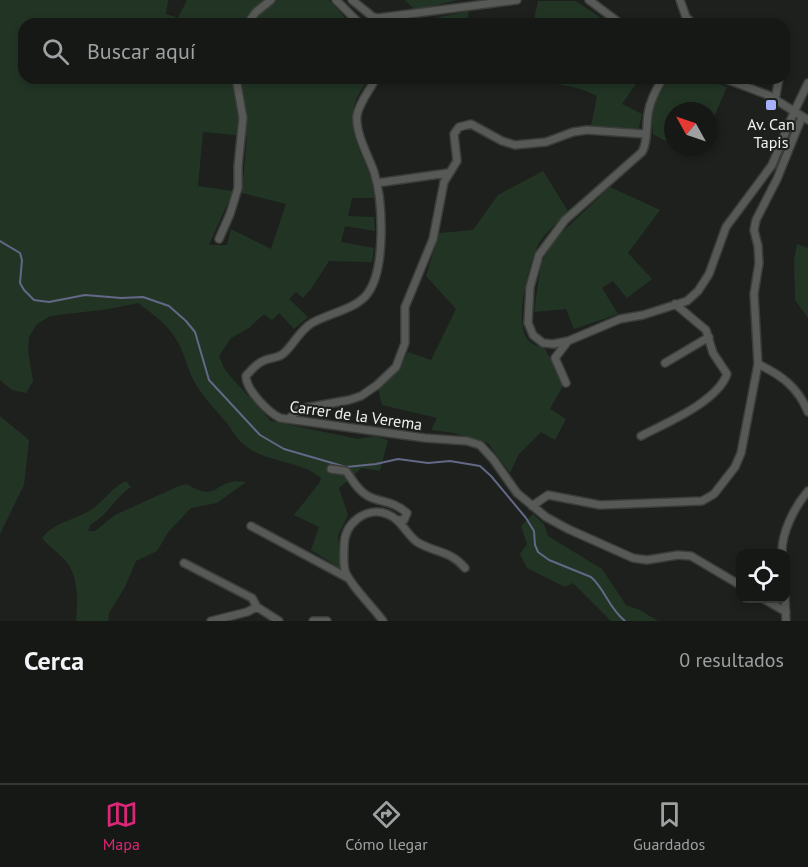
<!DOCTYPE html>
<html lang="es">
<meta charset="utf-8">
<style>
body{margin:0;font-family:"PT Sans",sans-serif;background:#232523;color:#f1f3f6}
.controls{position:absolute;right:18px;bottom:18px;display:grid;overflow:hidden;border-radius:12px;box-shadow:0 3px 9px #0003}
.controls button{width:54px;height:54px;display:grid;place-items:center;padding:0;border:0;border-bottom:2px solid #353735;background:#161816;color:#f1f3f6;font:30px sans-serif}
.compass{position:absolute;left:664px;top:102px;width:54px;height:54px;border-radius:50%;background:#161816;box-shadow:0 3px 9px #0003;rotate:310deg}
.list{margin:0;padding:0;list-style:none}
h2{display:flex;justify-content:space-between;align-items:center;height:78px;margin:0;padding:0 24px;font-size:26px}
h2 small{font-size:20px;font-weight:400;color:#9ea0a1}
.icon{flex:none;width:33px;height:33px;fill:none;stroke:currentColor;stroke-width:2;stroke-linecap:round;stroke-linejoin:round}
.map{position:relative;flex:none;width:808px;height:621px;overflow:hidden}
.search{position:absolute;background:#161816;box-shadow:0 3px 9px #0003;left:18px;right:18px;top:18px;height:66px;display:flex;align-items:center;gap:15px;box-sizing:border-box;padding:0 21px;border-radius:18px;color:#9ea0a1;font-size:22px}
.sheet{height:162px;background:#161816}
nav{display:flex;justify-content:space-around;align-items:center;box-sizing:border-box;height:84px;border-top:2px solid #353735;background:#161816;font-size:16px;color:#9ea0a1}
nav a{display:grid;justify-items:center;gap:3px}
nav .on{color:#db2777}
.map>svg:first-child{display:block}
</style>
<div class="map">
<svg width="808" height="621" viewBox="0 0 808 621">
<rect width="100%" height="100%" fill="#1d201d"/>
<!-- green -->
<path fill="#223525" fill-rule="evenodd" d="M0 0H168L166 14 178 18 187 0H329L351 24H24V78H369C364 86 358 94 355 103 343 141 373 162 374 198H352L348 216 374 217 375 231 345 226 341 242 374 248 372 262 329 261 311 289 303 298 296 292 289 299 308 317 294 329 279 313 272 320 264 314 249 328 231 338 219 356 224 368 230 376 271 421 358 439 375 436 388 440 380 471 362 468 339 488 348 515 338 535 340 568 311 550 319 527 294 515 320 482 321 478C297 458 262 464 240 441 234 435 231 428 226 422 213 407 199 393 191 375 185 360 182 346 172 333 163 321 150 312 138 303L109 309 50 316 37 324 29 337 28 351 33 381 26 393 12 390 0 380ZM203 132 247 136 242 193 286 204 271 249 231 229 227 245H209L233 191 198 186Z
M405 0H458L415 10Z
M538 1H576L610 24H533Z
M469 11 466 24H421L425 20Z
M503 78H640L622 104 642 114 638 132 616 131 591 126 597 96C569 81 534 83 502 81Z
M670 78H701L727 87 709 128V111H673V145L653 134 651 107Z
M543 171 568 211C559 221 546 232 539 243 529 263 513 321 528 340 533 345 539 347 545 349L564 384 550 409 566 419 555 440 541 432 519 454 510 473 488 443 454 433 431 430 437 418 382 405 378 389 400 368 408 352 431 360 456 309 426 276 439 233 473 230 498 195Z
M610 187 660 210 628 253 652 279 627 298 613 281 602 288 618 314 574 329 566 309 534 312 541 263 555 239Z
M797 244 808 248V318L795 300 794 260Z
M0 416 29 440 24 485 0 534Z
M126 481 131 487C115 497 107 516 91 524L88 531H95L115 515 179 486 187 484C219 505 215 476 246 482L217 503 191 508 169 531 157 551 136 561 125 587 109 613 108 621H76C78 600 79 574 63 558 56 551 48 546 42 538 54 522 76 520 92 509 105 500 112 487 126 481Z
M533 514 544 524 548 536 602 569 626 605 640 610 658 621H611L573 583 565 587 527 568 520 554 527 544 521 526Z"/>
<g fill="none" stroke-linecap="round" stroke-linejoin="round">
<!-- stream -->
<path stroke="#636886" stroke-width="2" d="M0 241 20 253 22 260 20 283 24 290 34 300 49 302 85 295 121 298 143 297 169 306 186 321 195 332 209 380 260 435 284 449 346 467 376 464 398 459 428 463 450 461 480 466 491 476 526 518 534 531 535 545 538 552 549 560 591 577C605 589 608 607 625 621"/>
<defs>
<path id="minor" d="M336 0 360 24
M352 0 373 17
M589 0 621 24
M680 0 686 17 693 24
M373 17 378 18 517 0
M247 24 256 12 271 0
M376 78C370 90 360 101 357 115 355 133 368 155 374 172 383 200 386 268 368 293 357 309 329 313 312 323 300 330 294 344 284 353 278 359 270 357 263 361 256 364 251 370 246 376 246 390 268 412 280 418L425 438 467 441 480 445 493 459 517 493 546 517 568 529 633 558 647 560 678 555 691 556 740 585
M663 78C656 90 650 100 648 114 646 126 648 142 642 152L565 220 539 255 530 287 528 323 533 335 543 343 553 344 568 341 620 319 643 315 687 301 698 291 709 274 726 227 772 165 794 112 808 83
M723 78 768 95 808 120
M775 100 779 78
M377 183 448 173
M219 239 230 214 238 188V166L243 118 236 78
M665 363 709 337
M758 364C781 375 798 387 808 412
M566 383 555 358 568 341
M289 419 299 409 349 400 361 396 377 385 396 367 405 343V307L433 239 444 182 457 161 454 134 459 127 471 124 502 141 515 145 546 142 573 132 587 130 645 134
M641 436C666 423 717 402 727 374L713 353 706 330 675 304
M331 469 346 471C352 479 358 491 368 496 381 503 392 500 407 513L404 520H397
M532 506 548 495 600 505 702 501 714 494 735 467 741 453 758 364 754 294 759 263 758 246 754 230 756 220 777 179 802 117
M251 526 348 578
M782 554C781 533 795 506 808 491
M184 563 252 598 257 607
M762 598 786 612
M785 598 786 621
M211 621 247 612 257 607 279 621
M313 621H327
M383 621C375 609 347 582 345 570 343 563 344 554 344 547 344 536 348 526 357 519 366 512 377 510 387 514 401 519 406 534 417 542 435 553 450 550 465 568"/>
</defs>
<!-- minor casing -->
<use href="#minor" stroke="#3a3d3a" stroke-width="10"/>
<!-- minor -->
<use href="#minor" stroke="#565956" stroke-width="7"/>
</g>
<!-- markers -->
<rect fill="#a6b1fc" stroke="#1d201d" stroke-width="2" x="765" y="99" width="12" height="12" rx="3"/>
<g text-anchor="middle" dominant-baseline="central" stroke-width="4.5" stroke-linejoin="round" paint-order="stroke">
<!-- poi labels -->
<g font-size="16" fill="#f0f2f0" stroke="#1d201d">
<text x="771" y="124">Av. Can<tspan x="771" dy="18">Tapis</tspan></text>
</g>
<!-- street labels -->
<g font-size="16" fill="#f0f2f0" stroke="#1d201d">
<text transform="translate(356 415) rotate(8)">Carrer de la Verema</text>
</g>
</g>
</svg>
<div class="controls">
<button><svg class="icon" aria-label="locate" viewBox="0 0 24 24"><circle cx="12" cy="12" r="6"/><path d="M12 2v4M12 18v4M2 12h4M18 12h4"/></svg></button>
</div>
<svg class="compass" viewBox="-18 -18 36 36"><path d="M0-13l5 13h-10z" fill="#e53935"/><path d="M0 13l5-13h-10z" fill="#9ea0a1"/></svg>
<div class="search"><svg class="icon" aria-label="search" viewBox="0 0 24 24"><circle cx="10" cy="10" r="6"/><path d="M15 15l6 6"/></svg>Buscar aquí</div>
</div>
<section class="sheet">
<h2>Cerca<small>0 resultados</small></h2>
<ul class="list">
</ul>
</section>
<nav>
<a class="on"><svg class="icon" aria-label="map" viewBox="0 0 24 24"><path d="M3 6l6-2 6 2 6-2v14l-6 2-6-2-6 2zM9 4v14M15 6v14"/></svg>Mapa</a>
<a><svg class="icon" aria-label="directions" viewBox="0 0 24 24"><path d="M12 3l9 9-9 9-9-9zM9 14v-3h6M13 9l2 2-2 2"/></svg>Cómo llegar</a>
<a><svg class="icon" aria-label="saved" viewBox="0 0 24 24"><path d="M7 4h10v16l-5-4-5 4z"/></svg>Guardados</a>
</nav>
